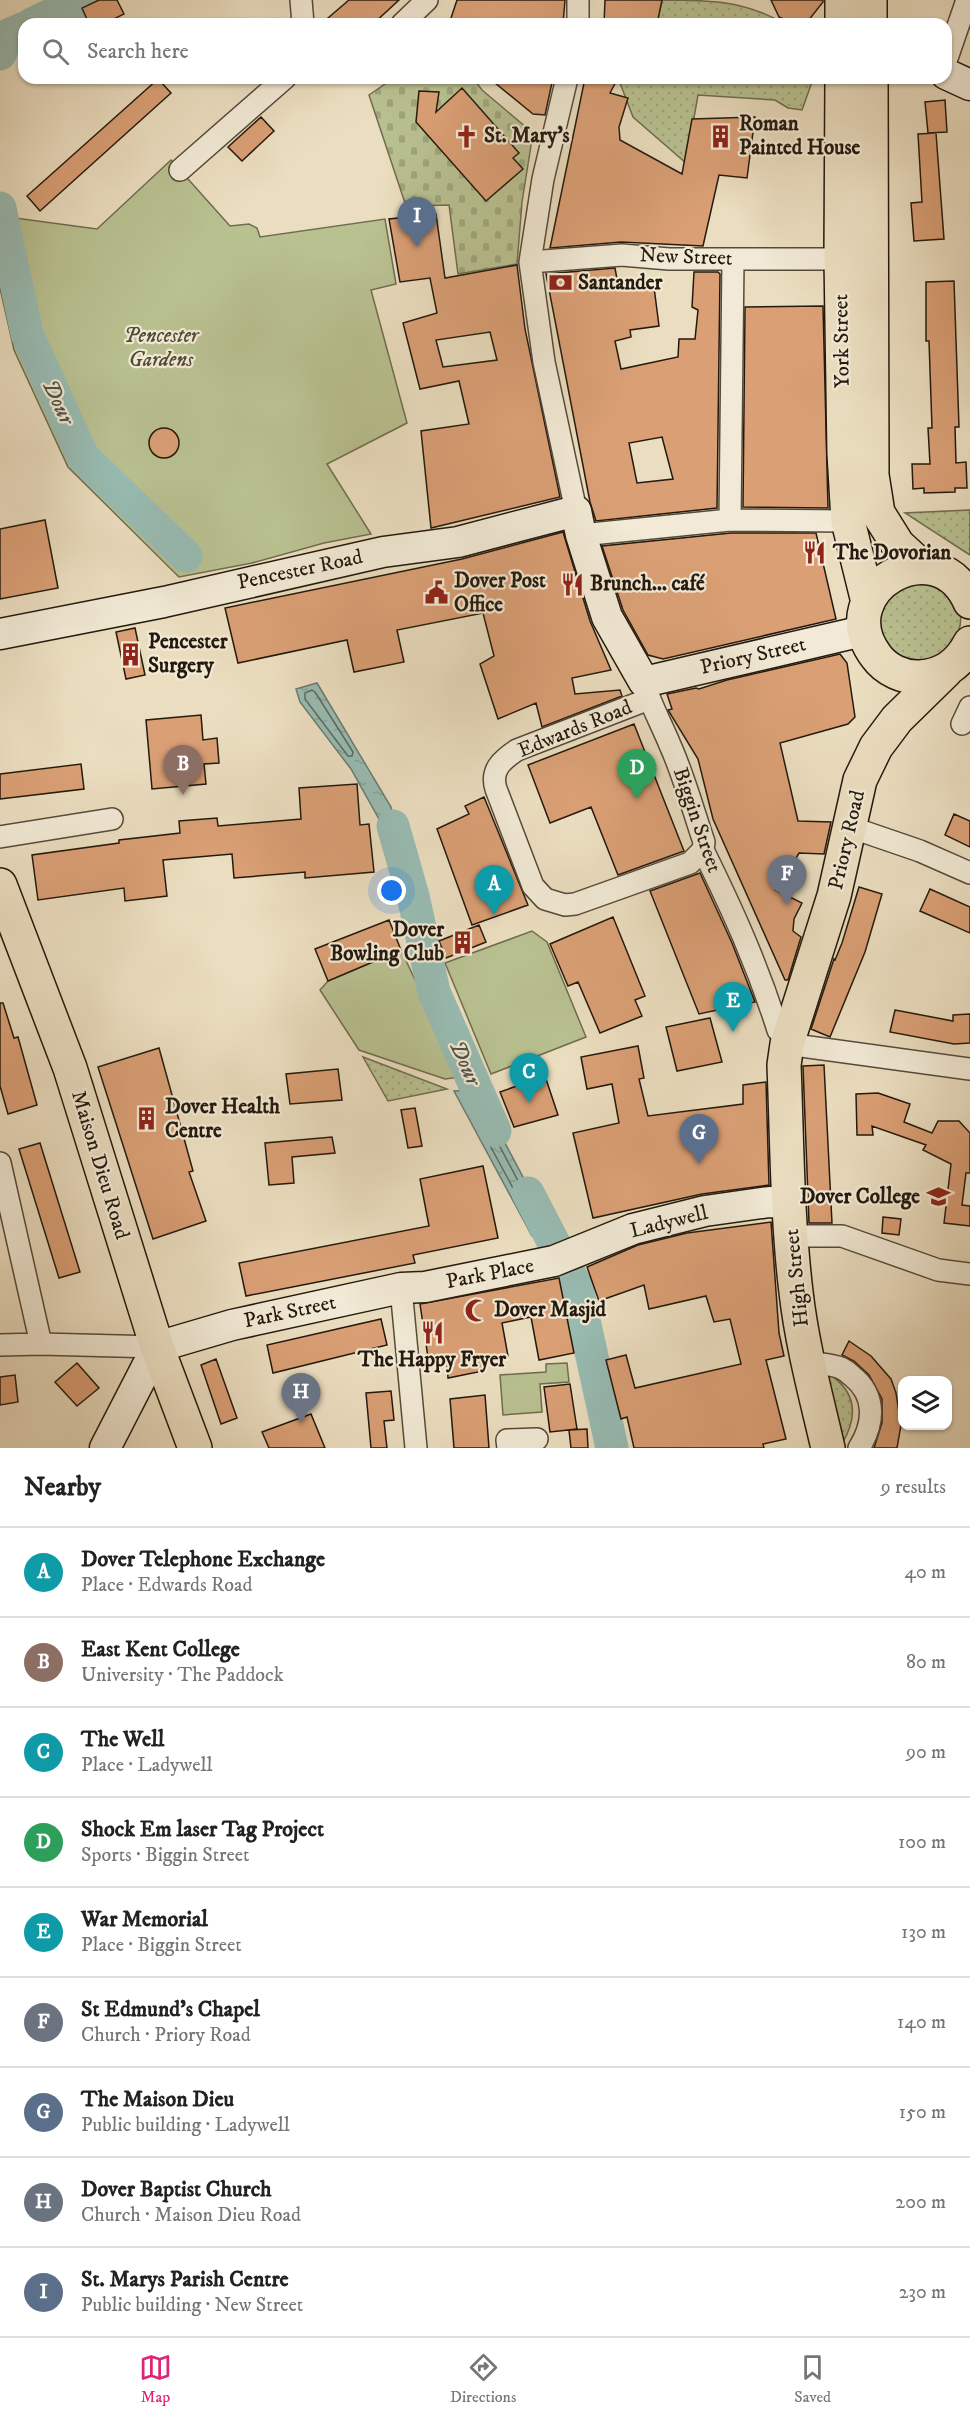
<!DOCTYPE html>
<meta charset="utf-8">
<style>
body{margin:0;font-family:"IM FELL DW Pica",serif;background:#f6f6f6;color:#222}
.controls{position:absolute;right:18px;bottom:18px;display:grid;overflow:hidden;border-radius:12px;box-shadow:0 2px 4px #0004}
.controls button{width:54px;height:54px;display:grid;place-items:center;padding:0;border:0;border-bottom:2px solid #e0e0e0;background:#fff;color:#222;font:30px sans-serif}
.you{position:absolute;left:392px;top:891px;width:21px;height:21px;margin:-15px;border:4px solid #fff;border-radius:50%;background:#1a73e8;box-shadow:0 0 0 9px #1a73e833}
.badge{display:grid;place-items:center;width:39px;height:39px;border-radius:50%;background:#db2777;color:#fff;font-size:20px;font-weight:700}
.pin{position:absolute;translate:-50% -50px;filter:drop-shadow(0 2px 3px #0008)}
.pin::after{content:'';position:absolute;top:32px;width:21px;height:18px;background:inherit;clip-path:polygon(0 0,100% 0,50% 100%)}
.list{margin:0;padding:0;list-style:none}
h2{display:flex;justify-content:space-between;align-items:center;height:78px;margin:0;padding:0 24px;font-size:26px}
h2 small{font-size:20px;font-weight:400;color:#767676}
.list li{display:grid;grid-template-columns:39px 1fr auto;gap:18px;align-items:center;box-sizing:border-box;height:90px;padding:0 24px;border-top:2px solid #e0e0e0}
.list b{display:block;font-size:22px;white-space:nowrap}
.list p{margin:0;font-size:20px;white-space:nowrap;color:#767676}
.list em{font-size:20px;font-style:normal;color:#767676}
.icon{flex:none;width:33px;height:33px;fill:none;stroke:currentColor;stroke-width:2;stroke-linecap:round;stroke-linejoin:round}
.map{position:relative;flex:none;width:970px;height:1448px;overflow:hidden}
.search{position:absolute;background:#fff;box-shadow:0 2px 4px #0004;left:18px;right:18px;top:18px;height:66px;display:flex;align-items:center;gap:15px;box-sizing:border-box;padding:0 21px;border-radius:18px;color:#767676;font-size:22px}
.sheet{height:888px;background:#fff}
nav{display:flex;justify-content:space-around;align-items:center;box-sizing:border-box;height:84px;border-top:2px solid #e0e0e0;background:#fff;font-size:16px;color:#767676}
nav a{display:grid;justify-items:center;gap:3px}
nav .on{color:#db2777}
.map>svg:first-child{display:block}
</style>
<div class="map">
<svg width="970" height="1448" viewBox="0 0 970 1448">
<defs>
<pattern id="grass-dots" width="8" height="8" patternUnits="userSpaceOnUse" patternTransform="scale(1.5)"><rect width="8" height="8" fill="#b9c191"/><path d="M2 2h.1M6 6h.1" fill="none" stroke="#9fa57c" stroke-width="1.8" stroke-linecap="round"/></pattern>
<pattern id="cemetery-stones" width="16" height="16" patternUnits="userSpaceOnUse" patternTransform="scale(1.5)"><rect width="16" height="16" fill="#b9c191"/><path d="M2 7V4a2 2 0 0 1 4 0v3zM10 15v-3a2 2 0 0 1 4 0v3z" fill="#9fa57c"/></pattern>
<pattern id="water-ripples" width="26" height="14" patternUnits="userSpaceOnUse" patternTransform="scale(1.5)"><rect width="26" height="14" fill="#98bcb3"/><path d="M2 4q2-2 4 0t4 0M15 11q2-2 4 0t4 0" fill="none" stroke="#83a199"/></pattern>
</defs>
<rect width="100%" height="100%" fill="#ebdec0"/>
<filter id="stains"><feTurbulence type="fractalNoise" baseFrequency=".00333" numOctaves="4"/><feColorMatrix values="0 0 0 0 .2 0 0 0 0 .09 0 0 0 0 .02 0 0 0 .5 -.17"/></filter>
<radialGradient id="worn" r=".72"><stop offset=".6" stop-color="#630" stop-opacity="0"/><stop offset="1" stop-color="#630" stop-opacity=".3"/></radialGradient>
<!-- grass -->
<path fill="url(#grass-dots)" stroke="#6e6d4f" stroke-width="1.5" d="M662 0C708 0 744 0 785 24H657Z
M622 78H811L812 82 802 110 788 108 775 100 698 95 686 163 633 117 620 83Z
M970 510V555L905 513Z
M930 580 960 607C970 671 879 681 879 620 879 611 888 598 892 590Z
M363 1057 447 1089 388 1101Z
M826 1372C856 1390 859 1415 842 1444Z"/>
<!-- cemetery -->
<path fill="url(#cemetery-stones)" stroke="#6e6d4f" stroke-width="1.5" d="M394 78H473L482 90 533 133 522 202 517 264 458 274 449 205 406 206 369 95Z"/>
<!-- green -->
<path fill="#b9c191" stroke="#6e6d4f" stroke-width="1.5" d="M171 160 230 226 249 224 257 228 260 237 385 219 396 284 371 290 407 423 327 464 371 534 324 543 252 563 179 577 68 467 14 350 0 288V216L97 229Z
M532 931 547 942 586 1037 491 1074 445 963Z
M401 950 461 1077 445 1079 359 1050 320 990 328 981Z
M567 1363 569 1382 540 1384 542 1412 503 1415 500 1375 546 1372V1364Z"/>
<!-- water -->
<path fill="url(#water-ripples)" stroke="#6a7b71" stroke-width="1.5" d="M317 683 391 807 434 992 472 1074 458 1076 413 961 380 821 351 769 300 702 296 689Z
M477 1090 552 1232 532 1236 454 1091Z"/>
<g fill="none" stroke-linecap="round" stroke-linejoin="round">
<!-- shore -->
<path stroke="#5e6a60" stroke-width="1.5" d="M312 690 315 692 353 752 352 756H348L305 699V693Z
M468 1096 474 1098 541 1224 540 1228 534 1227 466 1101Z"/>
<!-- river -->
<path stroke="#98bcb3" stroke-width="33" d="M32 24 82 0
M0 54 8 35 24 28
M0 208 27 334 83 457 186 556
M393 826 413 896 434 992 495 1131
M528 1193 577 1288 612 1448"/>
</g>
<!-- building -->
<path fill="#da9f75" stroke="#24190d" stroke-width="1.5" fill-rule="evenodd" d="M99 0H117L124 14 104 24H89L82 8Z
M349 0H399L373 24H321Z
M457 0H565L563 24H449Z
M605 0H662L657 24H604Z
M771 0H823V2L808 21 793 23 779 17Z
M489 78H553L545 115 533 114Z
M585 78H618L610 93 628 98 619 127 620 140 682 174 692 119 755 117 747 178 719 175 703 246 621 242 550 248Z
M158 79 171 93 40 211 27 196Z
M462 88 519 153 513 158 523 169 486 201 416 122 419 91 439 92 436 112Z
M945 100 947 132 928 133 925 102Z
M261 117 274 131 242 161 228 147Z
M936 133 944 239 914 241 911 203 922 202 918 134Z
M436 214 445 278 517 265 525 329 560 497 431 528 421 431 469 424 459 381 420 389 403 323 437 313 430 278 400 282 389 219ZM490 332 497 360 443 367 436 340Z
M615 268 618 285 653 279 659 326 630 330 631 337 615 341 621 369 678 357 679 339H695L698 310 692 307 694 272H718L720 274 717 508 596 521 590 502 546 274ZM662 437 673 479 637 483 629 443Z
M954 281 959 427H955L956 463 966 462 967 488H955V492L924 493V488L913 489 912 464H930L928 428H932L929 341H926V282Z
M823 306 828 508 743 507 745 307Z
M149 443a15 15 0 1 1 30 0a15 15 0 1 1-30 0Z
M45 520 58 588 0 599V529Z
M563 532 590 621 611 670 572 678 575 694 620 690 622 696 542 727 536 703 498 719 480 664 494 656 483 613 397 630 404 662 354 672 347 640 238 663 225 608 462 559Z
M731 533H816L836 619 663 659 648 655 623 610 602 546Z
M135 628 145 675 126 679 116 632Z
M840 654 847 663 855 717 848 724 780 743 798 821 831 822 824 854 799 853 789 870 795 883 776 890 802 903 794 919 793 931 801 937 788 980H785L713 819 698 759 668 710 672 709 667 694 696 688 699 689 727 680Z
M201 715 203 740 217 738 219 763 204 764 206 784 152 789 146 720Z
M634 724 684 851 618 875 591 807 550 823 528 765Z
M81 764 84 789 0 799V774Z
M357 784 360 825 369 824 374 872 305 878V872L234 878 232 854 163 860 167 896 125 901 124 888 38 900 32 855 119 843V840L180 833 179 821 217 818 218 826 301 819 299 788Z
M484 797 528 905 472 925 437 829 469 814 465 806Z
M954 814 970 821V847L945 835Z
M700 873 732 943 755 1002 699 1014 650 891Z
M859 887 882 894 865 952 830 1037 811 1029 834 959 835 960 842 943Z
M930 889 970 907V933L920 911Z
M613 917 645 996 635 1000 642 1016 600 1033 578 982 568 986 550 944Z
M389 920 401 950 328 981 315 949Z
M479 925 486 942 446 958 439 941Z
M0 1003H3L14 1038 18 1037 37 1105 8 1114 0 1086Z
M895 1010 953 1021V1015L970 1014V1043L954 1044 890 1032Z
M710 1018 722 1062 677 1071 666 1027Z
M638 1046 644 1078 639 1079 648 1116 743 1104V1085L766 1082 769 1185 702 1194 593 1218 573 1133 619 1123 612 1084 587 1089 581 1057Z
M159 1048 193 1171 189 1172 206 1221 153 1239 98 1067Z
M824 1065 832 1223H809L803 1066Z
M338 1069 342 1100 290 1104 286 1074Z
M545 1076 558 1115 514 1127 500 1092Z
M878 1093 910 1104 904 1122 932 1133 938 1121H959L970 1133V1173H966L962 1205 970 1206V1226L944 1223 951 1164 923 1150 926 1145 872 1126 873 1135H857L856 1094Z
M415 1108 422 1146 408 1148 401 1110Z
M332 1137 335 1153 292 1157 294 1183 269 1185 265 1143Z
M40 1143 80 1272 59 1278 19 1149Z
M483 1166 498 1238 413 1255 415 1263 246 1296 239 1263 429 1226 420 1179Z
M883 1217 901 1219 899 1235 882 1233Z
M771 1222 779 1333 784 1356 766 1360 786 1439 763 1444 764 1448H634L627 1417 621 1419 606 1360 626 1355 635 1388 741 1364 730 1319 714 1322 706 1296 649 1309 644 1285 599 1301 587 1267 638 1245 687 1233Z
M559 1278 574 1353 539 1360 531 1317 502 1323 508 1356 482 1359 483 1371 448 1378 447 1362 429 1364 420 1304Z
M381 1319 387 1345 273 1373 267 1345Z
M849 1341 871 1356 891 1379 896 1393 901 1425 897 1448H874L882 1423V1399L869 1375 854 1361 842 1355Z
M216 1359 237 1418 221 1424 201 1365Z
M77 1363 99 1388 77 1406 55 1382Z
M15 1375 18 1402 0 1405V1377Z
M570 1384 577 1429 550 1432 544 1387Z
M391 1391 394 1420 384 1421 387 1448H371L366 1393Z
M485 1395 489 1448H454L450 1399Z
M311 1414 325 1448H269L262 1432Z
M587 1429 588 1448H571L569 1430Z"/>
<g fill="none" stroke-linecap="round" stroke-linejoin="round">
<defs>
<path id="street" d="M301 0 303 24
M402 24 427 0
M578 24V0
M946 61 967 0
M567 78 543 179 530 262 544 362 576 511
M180 170 285 78
M530 262 622 255 669 259H853
M730 520 733 260
M581 535 730 520 848 521
M645 685C651 706 662 725 670 745 684 776 693 810 704 842L703 850C733 911 757 964 778 1030L790 1033
M649 699 517 750C502 760 490 770 496 789L533 886 545 899 565 905 575 904 690 863 703 850
M962 724 970 707
M850 827 920 851 970 873
M0 837 112 819
M787 1044 970 1069
M0 1163 41 1344
M791 1236H842L938 1270 970 1274
M401 1288 416 1448
M0 1345 41 1344 157 1347
M808 1362C818 1364 831 1364 841 1368 845 1370 849 1373 852 1376 877 1396 874 1424 859 1448
M508 1448 507 1440 537 1439"/>
<path id="secondary" d="M946 74 970 85
M0 634 164 602 383 552 458 542 576 511 581 535 607 617 644 682 863 631
M105 1448 157 1347 232 1325 401 1288 425 1287 554 1261 633 1229 705 1211 769 1202 790 1203"/>
<path id="primary" d="M842 0V24
M870 0V24
M842 78 841 258 844 453 848 521 868 602
M871 78 872 475 878 513 898 545 922 567
M970 602C937 526 827 590 876 656 886 670 904 678 920 677 943 676 960 663 970 643
M0 885 70 1068 157 1347 195 1448
M828 1448C816 1396 802 1345 796 1292 787 1217 787 1140 784 1065L787 1044 834 896 860 780 876 747 897 719 946 671"/>
</defs>
<!-- street casing -->
<use href="#street" stroke="#564a3a" stroke-width="24"/>
<!-- secondary casing -->
<use href="#secondary" stroke="#24190d" stroke-width="33"/>
<!-- primary casing -->
<use href="#primary" stroke="#24190d" stroke-width="36"/>
<!-- street -->
<use href="#street" stroke="#f2ead6" stroke-width="21"/>
<!-- secondary -->
<use href="#secondary" stroke="#f2ead6" stroke-width="30"/>
<!-- primary -->
<use href="#primary" stroke="#ebdec0" stroke-width="33"/>
</g>
<!-- icons -->
<defs>
<symbol id="church-bare" viewBox="-9 -9 18 18"><path d="M-1.2-6h2.4v3.5h3.3v2.4h-3.3V6h-2.4V-.1h-3.3v-2.4h3.3Z" fill="#8f2418" stroke="#f2ead6" stroke-width="2.5" paint-order="stroke"/></symbol>
<symbol id="building-bare" viewBox="-9 -9 18 18"><path d="M-4-6H4V6H1V3H-1V6H-4ZM-2.5-4.3h1.7v1.8h-1.7ZM.8-4.3h1.7v1.8H.8ZM-2.5-1h1.7V.8h-1.7ZM.8-1h1.7V.8H.8Z" fill="#8f2418" stroke="#f2ead6" stroke-width="2.5" paint-order="stroke"/></symbol>
<symbol id="bank-bare" viewBox="-9 -9 18 18"><path d="M-6-4H6V4H-6ZM0-2.3a2.3 2.3 0 1 0 0 4.6a2.3 2.3 0 1 0 0-4.6Z" fill="#8f2418" stroke="#f2ead6" stroke-width="2.5" paint-order="stroke"/></symbol>
<symbol id="restaurant-bare" viewBox="-9 -9 18 18"><path d="M-5-6h1v4h1v-4h1v4h1v-4h1v5L-1.5 .5V6h-2V.5L-5-1ZM5-6V6H3V1.5H1.5Q1.5-4 5-6Z" fill="#8f2418" stroke="#f2ead6" stroke-width="2.5" paint-order="stroke"/></symbol>
<symbol id="civic-bare" viewBox="-9 -9 18 18"><path d="M-.6-6.5H3V-4.5H.6V-3L4-1V1h2V6H-6V1h2V-1L-.6-3ZM-1.2 2.5V6h2.4V2.5Z" fill="#8f2418" stroke="#f2ead6" stroke-width="2.5" paint-order="stroke"/></symbol>
<symbol id="school-bare" viewBox="-9 -9 18 18"><path d="M0-5L7-2L0 1L-7-2ZM-4 1L0 2.5L4 1V4Q0 6-4 4Z" fill="#8f2418" stroke="#f2ead6" stroke-width="2.5" paint-order="stroke"/></symbol>
<symbol id="mosque-bare" viewBox="-9 -9 18 18"><path d="M3.5-4.9A6 6 0 1 0 3.5 4.9A5 5 0 1 1 3.5-4.9Z" fill="#8f2418" stroke="#f2ead6" stroke-width="2.5" paint-order="stroke"/></symbol>
</defs>
<g fill-rule="evenodd">
<use href="#church-bare" x="450" y="120" width="33" height="33"/>
<use href="#building-bare" x="704" y="120" width="33" height="33"/>
<use href="#bank-bare" x="544" y="266" width="33" height="33"/>
<use href="#restaurant-bare" x="798" y="536" width="33" height="33"/>
<use href="#restaurant-bare" x="556" y="568" width="33" height="33"/>
<use href="#civic-bare" x="420" y="576" width="33" height="33"/>
<use href="#building-bare" x="114" y="638" width="33" height="33"/>
<use href="#building-bare" x="446" y="926" width="33" height="33"/>
<use href="#building-bare" x="130" y="1102" width="33" height="33"/>
<use href="#school-bare" x="922" y="1180" width="33" height="33"/>
<use href="#mosque-bare" x="460" y="1294" width="33" height="33"/>
<use href="#restaurant-bare" x="416" y="1316" width="33" height="33"/>
</g>
<g text-anchor="middle" dominant-baseline="central" stroke-width="4.5" stroke-linejoin="round" paint-order="stroke">
<!-- poi labels -->
<g font-size="21" font-weight="bold" fill="#24190d" stroke="#f2ead6" text-anchor="start">
<text x="739" y="124">Roman<tspan x="739" dy="24">Painted House</tspan></text>
<text x="484" y="136">St. Mary's</text>
<text x="578" y="283">Santander</text>
<text x="833" y="553">The Dovorian</text>
<text x="454" y="581">Dover Post<tspan x="454" dy="24">Office</tspan></text>
<text x="590" y="584">Brunch... café</text>
<text x="148" y="642">Pencester<tspan x="148" dy="24">Surgery</tspan></text>
<text x="444" y="930" text-anchor="end">Dover<tspan x="444" dy="24">Bowling Club</tspan></text>
<text x="165" y="1107">Dover Health<tspan x="165" dy="24">Centre</tspan></text>
<text x="920" y="1197" text-anchor="end">Dover College</text>
<text x="494" y="1310">Dover Masjid</text>
<text x="432" y="1360" text-anchor="middle">The Happy Fryer</text>
</g>
<!-- street labels -->
<g font-size="21" fill="#24190d" stroke="#f2ead6">
<text transform="translate(686 257) rotate(2)">New Street</text>
<text transform="translate(842 341) rotate(-91)">York Street</text>
<text transform="translate(300 570) rotate(-12)">Pencester Road</text>
<text transform="translate(753 656) rotate(-13)">Priory Street</text>
<text transform="translate(575 729) rotate(-22)">Edwards Road</text>
<text transform="translate(697 820) rotate(71)">Biggin Street</text>
<text transform="translate(847 840) rotate(-77)">Priory Road</text>
<text transform="translate(100 1165) rotate(73)">Maison Dieu Road</text>
<text transform="translate(669 1222) rotate(-14)">Ladywell</text>
<text transform="translate(490 1274) rotate(-11)">Park Place</text>
<text transform="translate(797 1278) rotate(-96)">High Street</text>
<text transform="translate(290 1312) rotate(-12)">Park Street</text>
</g>
<!-- park labels -->
<g font-size="21" font-style="italic" fill="#514b35" stroke="#f2ead6">
<text x="161" y="336">Pencester<tspan x="161" dy="24">Gardens</tspan></text>
</g>
<!-- water labels -->
<g font-size="22" font-style="italic" fill="#4d5247" stroke="#f2ead6">
<text transform="translate(58 402) rotate(65)">Dour</text>
<text transform="translate(465 1063) rotate(66)">Dour</text>
</g>
</g>
<rect width="100%" height="100%" filter="url(#stains)"/>
<rect width="100%" height="100%" fill="url(#worn)"/>
</svg>
<div class="controls">
<button><svg class="icon" aria-label="layers" viewBox="0 0 24 24"><path d="M12 4l9 5-9 5-9-5zM3 14l9 5 9-5"/></svg></button>
</div>
<div class="you"></div>
<div class="pin badge" style="left:494px;top:915px;background:#0f9aa8">A</div>
<div class="pin badge" style="left:183px;top:795px;background:#8d6e63">B</div>
<div class="pin badge" style="left:529px;top:1103px;background:#0f9aa8">C</div>
<div class="pin badge" style="left:637px;top:799px;background:#2e9e5b">D</div>
<div class="pin badge" style="left:733px;top:1032px;background:#0f9aa8">E</div>
<div class="pin badge" style="left:787px;top:905px;background:#6b7280">F</div>
<div class="pin badge" style="left:699px;top:1164px;background:#5c6f8a">G</div>
<div class="pin badge" style="left:301px;top:1423px;background:#6b7280">H</div>
<div class="pin badge" style="left:417px;top:247px;background:#5c6f8a">I</div>
<div class="search"><svg class="icon" aria-label="search" viewBox="0 0 24 24"><circle cx="10" cy="10" r="6"/><path d="M15 15l6 6"/></svg>Search here</div>
</div>
<section class="sheet">
<h2>Nearby<small>9 results</small></h2>
<ul class="list">
<li><span class="badge" style="background:#0f9aa8">A</span><div><b>Dover Telephone Exchange</b><p>Place · Edwards Road</p></div><em>40 m</em></li>
<li><span class="badge" style="background:#8d6e63">B</span><div><b>East Kent College</b><p>University · The Paddock</p></div><em>80 m</em></li>
<li><span class="badge" style="background:#0f9aa8">C</span><div><b>The Well</b><p>Place · Ladywell</p></div><em>90 m</em></li>
<li><span class="badge" style="background:#2e9e5b">D</span><div><b>Shock Em laser Tag Project</b><p>Sports · Biggin Street</p></div><em>100 m</em></li>
<li><span class="badge" style="background:#0f9aa8">E</span><div><b>War Memorial</b><p>Place · Biggin Street</p></div><em>130 m</em></li>
<li><span class="badge" style="background:#6b7280">F</span><div><b>St Edmund's Chapel</b><p>Church · Priory Road</p></div><em>140 m</em></li>
<li><span class="badge" style="background:#5c6f8a">G</span><div><b>The Maison Dieu</b><p>Public building · Ladywell</p></div><em>150 m</em></li>
<li><span class="badge" style="background:#6b7280">H</span><div><b>Dover Baptist Church</b><p>Church · Maison Dieu Road</p></div><em>200 m</em></li>
<li><span class="badge" style="background:#5c6f8a">I</span><div><b>St. Marys Parish Centre</b><p>Public building · New Street</p></div><em>230 m</em></li>
</ul>
</section>
<nav>
<a class="on"><svg class="icon" aria-label="map" viewBox="0 0 24 24"><path d="M3 6l6-2 6 2 6-2v14l-6 2-6-2-6 2zM9 4v14M15 6v14"/></svg>Map</a>
<a><svg class="icon" aria-label="directions" viewBox="0 0 24 24"><path d="M12 3l9 9-9 9-9-9zM9 14v-3h6M13 9l2 2-2 2"/></svg>Directions</a>
<a><svg class="icon" aria-label="saved" viewBox="0 0 24 24"><path d="M7 4h10v16l-5-4-5 4z"/></svg>Saved</a>
</nav>
